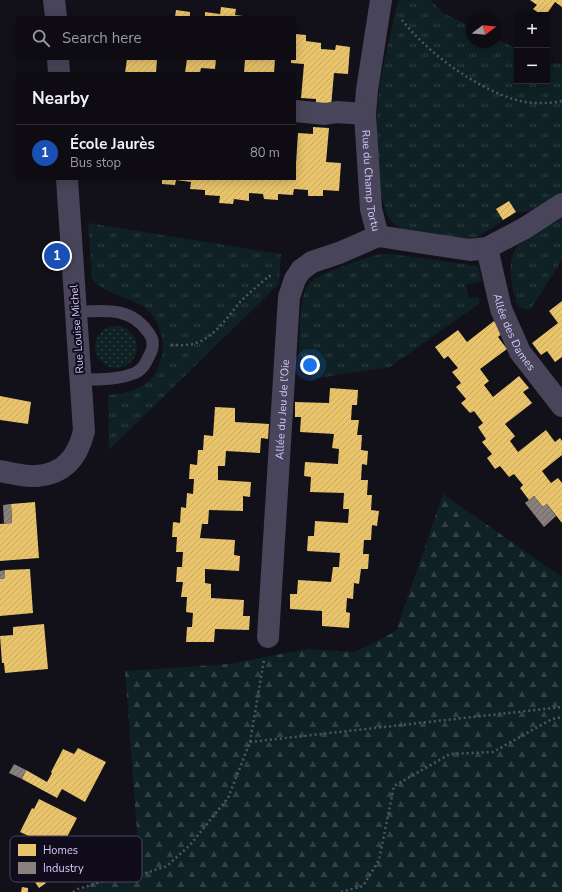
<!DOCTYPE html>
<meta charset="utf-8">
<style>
body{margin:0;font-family:"Nunito Sans",sans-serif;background:#1c1a20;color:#f1f3f6}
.controls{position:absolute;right:12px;top:12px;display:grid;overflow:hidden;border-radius:0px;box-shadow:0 2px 10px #0003}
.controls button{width:36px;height:36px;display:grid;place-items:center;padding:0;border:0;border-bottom:1px solid #2e2c32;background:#0e0c12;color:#f1f3f6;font:20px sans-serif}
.compass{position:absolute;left:466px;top:12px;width:36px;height:36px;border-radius:50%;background:#0e0c12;box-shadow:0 2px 10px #0003;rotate:74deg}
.you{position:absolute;left:310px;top:365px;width:14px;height:14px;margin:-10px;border:3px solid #fff;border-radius:50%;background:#1a73e8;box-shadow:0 0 0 6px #1a73e833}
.badge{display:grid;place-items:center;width:26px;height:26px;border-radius:50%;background:#9188ae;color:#fff;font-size:13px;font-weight:700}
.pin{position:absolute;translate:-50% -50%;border:2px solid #fff;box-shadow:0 1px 4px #0006}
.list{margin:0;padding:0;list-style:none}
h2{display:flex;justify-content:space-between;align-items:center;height:52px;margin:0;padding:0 16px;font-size:17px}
h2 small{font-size:13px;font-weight:400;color:#9b9b9f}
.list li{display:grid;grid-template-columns:26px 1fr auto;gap:12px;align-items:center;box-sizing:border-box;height:56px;padding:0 16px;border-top:1px solid #2e2c32}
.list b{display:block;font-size:15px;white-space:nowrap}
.list p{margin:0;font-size:13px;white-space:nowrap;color:#9b9b9f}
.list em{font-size:13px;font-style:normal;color:#9b9b9f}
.icon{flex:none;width:22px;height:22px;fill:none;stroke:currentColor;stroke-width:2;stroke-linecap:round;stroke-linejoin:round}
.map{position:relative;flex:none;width:562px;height:892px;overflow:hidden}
.search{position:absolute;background:#0e0c12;box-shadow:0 2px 10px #0003;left:16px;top:16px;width:280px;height:44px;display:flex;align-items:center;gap:10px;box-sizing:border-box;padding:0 14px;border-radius:0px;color:#9b9b9f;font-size:15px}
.panel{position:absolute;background:#0e0c12;box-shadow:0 2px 10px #0003;left:16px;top:72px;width:280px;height:108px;border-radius:0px}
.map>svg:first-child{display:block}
</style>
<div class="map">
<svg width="562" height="892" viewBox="0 0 562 892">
<defs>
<pattern id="grass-dots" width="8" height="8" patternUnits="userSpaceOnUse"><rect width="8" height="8" fill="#0f2124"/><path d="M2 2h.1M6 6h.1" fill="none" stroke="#314045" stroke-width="1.8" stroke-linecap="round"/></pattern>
<pattern id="forest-firs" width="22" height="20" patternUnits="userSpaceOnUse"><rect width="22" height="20" fill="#0f2124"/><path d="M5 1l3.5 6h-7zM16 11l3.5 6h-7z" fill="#314045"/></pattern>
<pattern id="park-tufts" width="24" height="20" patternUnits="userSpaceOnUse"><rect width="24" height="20" fill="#0f2124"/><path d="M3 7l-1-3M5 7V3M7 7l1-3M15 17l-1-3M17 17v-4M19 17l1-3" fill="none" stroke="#314045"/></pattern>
<pattern id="homes-hatch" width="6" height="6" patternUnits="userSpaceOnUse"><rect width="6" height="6" fill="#e9c46a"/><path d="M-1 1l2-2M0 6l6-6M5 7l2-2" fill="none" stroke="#c7a964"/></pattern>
<pattern id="industry-hatch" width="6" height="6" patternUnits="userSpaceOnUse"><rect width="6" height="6" fill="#8a817c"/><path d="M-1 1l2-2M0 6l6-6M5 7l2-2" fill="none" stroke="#70696b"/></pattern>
</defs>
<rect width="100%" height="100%" fill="#121018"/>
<!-- grass -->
<path fill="url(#grass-dots)" d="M95 347a21 21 0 1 1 42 0a21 21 0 1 1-42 0Z"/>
<!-- forest -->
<path fill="url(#forest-firs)" d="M443 494 562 577V892H76L139 858 125 671 228 664 307 649 355 652 396 631Z"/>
<!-- park -->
<path fill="url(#park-tufts)" d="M399 0H431L443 13 472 27V42H496V39L517 49V81H547V64L562 63V194C548 202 532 215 516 212L476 238 467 240 403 230C398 227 392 223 389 218 376 198 375 118 379 93 382 66 390 39 395 12Z
M562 217V260L530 310 518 307C512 288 505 264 517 246Z
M88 223 281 254 279 284 109 450 108 395C128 393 149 389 158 367 163 357 164 345 161 334 151 293 115 304 92 279Z
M381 254H392L478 266 482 281 466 285 469 299 478 297 480 303 390 367 312 379 311 361 299 356C300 340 299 304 305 291 307 286 310 282 314 279 330 270 363 258 381 254Z"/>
<!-- homes -->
<path fill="url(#homes-hatch)" d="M530 0H562V7L555 2 546 15H542L533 9 537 5Z
M221 7 236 9 235 15 243 16V17H205V12L220 14Z
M176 10 190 12V17H175Z
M295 34 306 35V41L321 43V49L335 50 336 45 350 47 348 74 334 73 331 107 316 105V99L301 98 304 64 291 63V59H295Z
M127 59H157L156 73H125Z
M187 59H216L215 69 201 68 200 73H185Z
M245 59H275L274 73H244Z
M313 127 329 128 326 162 341 163 339 191 323 190V196H308V190L294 189 293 195 278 194V200L264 199 263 194 249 193V201L234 199 233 204 219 203 220 196 205 195V190L190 189 191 182 176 180 175 185 162 184V179H295L298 133 313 134Z
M509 201 516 212 503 220 496 209Z
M562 301V357L555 362 547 351 541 355 532 343 558 323 549 311Z
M494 321 503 333 498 337 507 349 480 369 489 381 484 385 493 397 519 376 529 388 523 392 532 403 505 424 515 436 510 441 518 452 546 430 555 442 560 438 562 441V455L542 471 551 483 558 478 562 483V523L547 504 543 507 534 496 529 500 520 488 523 485 514 474 509 477 500 466 495 469 487 458 492 454 482 442 486 439 478 427 483 423 474 411 470 413 461 403 466 399 456 387 461 383 452 372 458 368 448 356 444 359 435 347 458 330 467 342Z
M330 388 358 390 357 405H352L351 420H359L357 435H362L361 450 368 451 367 465 362 464 361 480H368L367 495H372L371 510 379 511 377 526 372 525 371 540H364L363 554H369L368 569H361L359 584 354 583 353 599 347 598 346 612 350 613 349 628 322 626V611L290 609V594H297L298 580 331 582 333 567H339L340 553 307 551 308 536H314L315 521 348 523 349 509H343L344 493 310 492 311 477 304 476 305 462 338 464 339 449 332 448 334 434 300 432 301 417H295V402L329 403Z
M0 396 31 402 28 424 0 420Z
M215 407 235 408V422L269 424 268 439 261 438 260 453 226 451 225 466H218V480L251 482 250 497 243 496V511L209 510 208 524H202L200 538 235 540 234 555 240 556 239 571 205 569V583L211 584V598L244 600 243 616H250L249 630 215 629 214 642H186L187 627H192L193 613 186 612 187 597H181L183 582H176L177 567H182L183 552H176L177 537H172L173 522 180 523 181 507 186 508 187 493 193 494 194 479H189L190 464 197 465 198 450H203L204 435 213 436Z
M35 502 39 558 0 561V524L12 523 11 504Z
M30 569 33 613 0 616V579L5 578V570Z
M44 624 48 669 5 673 4 663H2L0 636 13 635V627Z
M78 748 106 762 85 802 62 789 57 798 22 779 26 770 47 782 52 773 51 772 63 749 74 754Z
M39 799 77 818 56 858 27 844 31 837 20 832 32 808 34 809Z
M41 877 46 883 39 888 35 882Z
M22 887 28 888V892H21Z"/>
<!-- industry -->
<path fill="url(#industry-hatch)" d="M534 496 543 507 547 504 556 516 544 527 525 503Z
M11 504 12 523 4 524 3 505Z
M5 570V578L0 579V571Z
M14 764 26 770 22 779 9 773Z"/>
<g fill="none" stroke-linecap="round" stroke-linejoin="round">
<!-- path -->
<path stroke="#4c5765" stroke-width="2.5" stroke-dasharray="2 3" stroke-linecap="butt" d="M402 20C428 53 473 86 513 99 528 104 547 104 562 101
M171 345C178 345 189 346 196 343 216 336 228 316 241 301 250 292 260 284 269 276H271
M250 742 562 707
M73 892 78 889 110 879 140 875 167 866 190 845 228 798 250 742 264 660
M341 892 363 886 379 860 394 786 450 754 493 752 552 719 562 717"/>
<!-- service -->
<path stroke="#484459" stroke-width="12" d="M76 312C103 311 130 306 148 332 153 338 154 345 151 352 147 360 144 369 135 373 118 380 98 379 80 380"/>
<!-- minor -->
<g stroke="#484459" stroke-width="22">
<path d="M54 0 56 17"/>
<path id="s1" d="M381 0 367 90 365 114 371 209 378 236 470 250 487 248 525 228 562 204"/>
<path d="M58 59 59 73"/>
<path d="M295 111 325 114 337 112 365 114"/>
<path id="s2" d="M487 248 501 309 520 352 562 406"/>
<path d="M0 471C12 473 25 477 37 476 65 474 78 456 84 431L67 179"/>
<path id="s3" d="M268 637 289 297 295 279 301 270 312 262 339 253 378 236"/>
</g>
</g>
<g text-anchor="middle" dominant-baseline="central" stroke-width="4" stroke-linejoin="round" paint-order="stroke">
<!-- street labels -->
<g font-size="11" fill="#d6c8fe" stroke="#110c1c">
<text stroke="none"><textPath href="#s1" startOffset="182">Rue du Champ Tortu</textPath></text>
<text transform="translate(77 329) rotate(-94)">Rue Louise Michel</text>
<text stroke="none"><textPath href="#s2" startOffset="89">Allée des Dames</textPath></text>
<text stroke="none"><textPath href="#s3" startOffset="228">Allée du Jeu de l'Oie</textPath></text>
</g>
</g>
<!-- legend -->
<rect x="10" y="836" width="132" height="46" rx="6" fill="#110c1c" stroke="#4c4460" stroke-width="1"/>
<rect x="18" y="844" width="18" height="12" fill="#e9c46a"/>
<rect x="18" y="862" width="18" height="12" fill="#8a817c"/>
<g font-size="11" fill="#d6c8fe">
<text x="43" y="854">Homes</text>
<text x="43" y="872">Industry</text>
</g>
</svg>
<div class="controls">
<button>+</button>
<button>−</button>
</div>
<svg class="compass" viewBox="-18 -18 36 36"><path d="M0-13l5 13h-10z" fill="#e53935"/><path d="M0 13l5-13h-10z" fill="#9b9b9f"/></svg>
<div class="you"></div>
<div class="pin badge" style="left:57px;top:256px;background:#1a4fb4">1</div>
<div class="search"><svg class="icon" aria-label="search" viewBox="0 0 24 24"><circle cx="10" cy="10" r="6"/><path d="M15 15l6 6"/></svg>Search here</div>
<section class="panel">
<h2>Nearby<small></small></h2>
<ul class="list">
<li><span class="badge" style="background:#1a4fb4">1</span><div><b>École Jaurès</b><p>Bus stop</p></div><em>80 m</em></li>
</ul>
</section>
</div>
